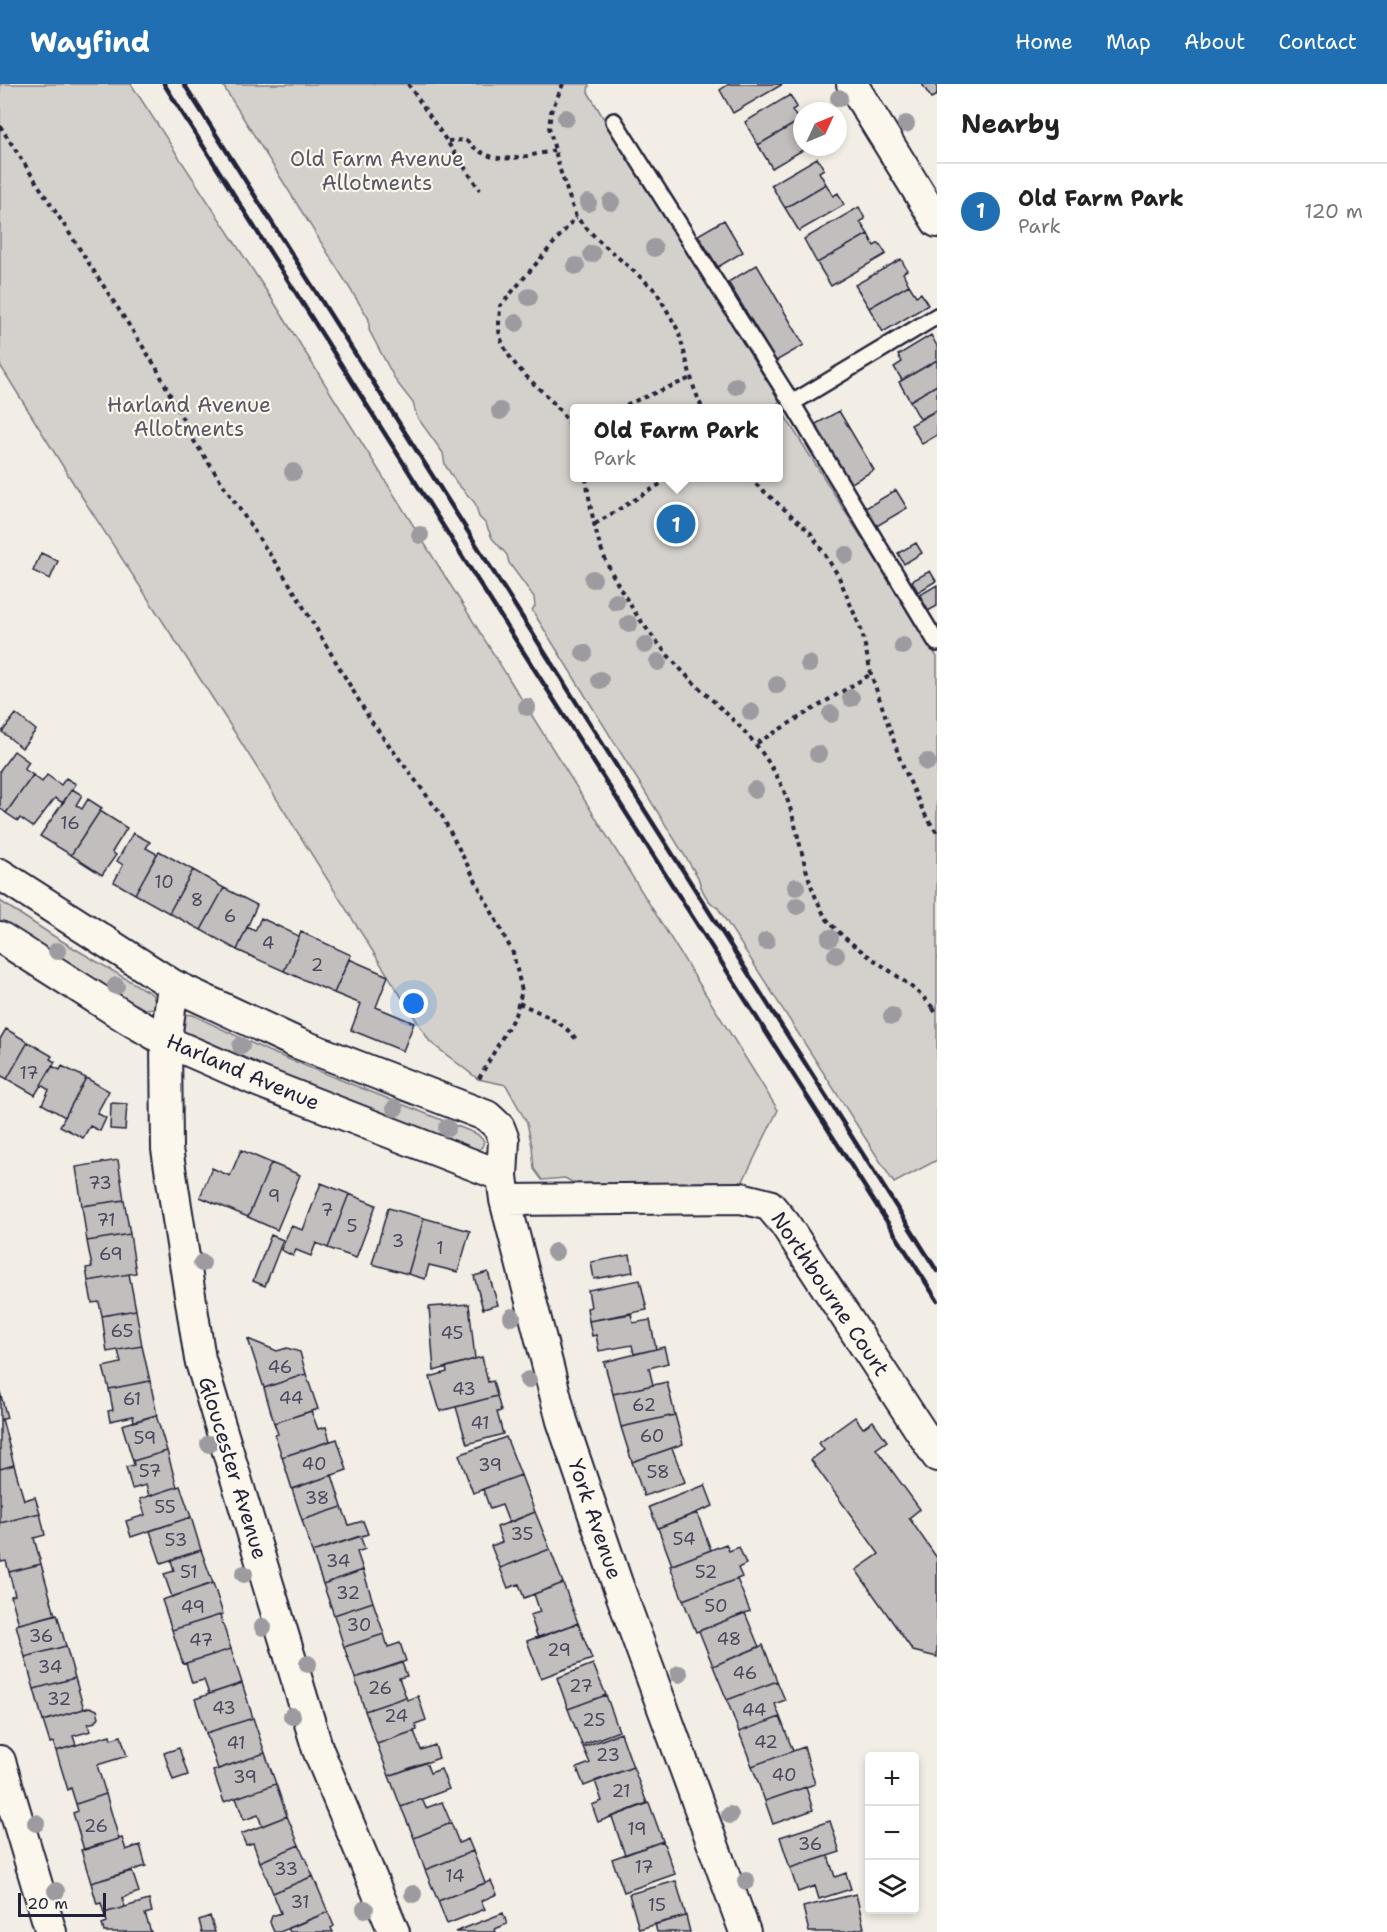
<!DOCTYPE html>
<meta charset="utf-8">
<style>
body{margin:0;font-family:"Shantell Sans",sans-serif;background:#f6f6f6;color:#222}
.controls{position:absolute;right:18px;bottom:18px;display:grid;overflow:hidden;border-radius:6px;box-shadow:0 3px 9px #0003}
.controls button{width:54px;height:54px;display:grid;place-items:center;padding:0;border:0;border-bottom:2px solid #e0e0e0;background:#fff;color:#222;font:30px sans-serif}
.compass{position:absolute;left:793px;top:18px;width:54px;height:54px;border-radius:50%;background:#fff;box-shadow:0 3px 9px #0003;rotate:46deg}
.scale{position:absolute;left:18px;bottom:15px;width:88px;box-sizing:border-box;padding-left:6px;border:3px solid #22223b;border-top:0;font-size:16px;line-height:21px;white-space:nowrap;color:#22223b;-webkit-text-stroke:4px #fbf7ec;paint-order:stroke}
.you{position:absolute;left:414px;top:920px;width:21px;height:21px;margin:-15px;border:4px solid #fff;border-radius:50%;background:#1a73e8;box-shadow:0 0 0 9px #1a73e833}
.badge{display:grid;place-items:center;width:39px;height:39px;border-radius:50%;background:#1f6fb2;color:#fff;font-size:20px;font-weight:700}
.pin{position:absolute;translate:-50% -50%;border:3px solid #fff;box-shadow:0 2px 6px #0006}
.popup{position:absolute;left:570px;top:320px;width:213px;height:78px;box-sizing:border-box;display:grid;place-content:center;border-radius:6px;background:#fff;filter:drop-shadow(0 2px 4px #0005);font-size:20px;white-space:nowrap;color:#767676}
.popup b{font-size:22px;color:#222}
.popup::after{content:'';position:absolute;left:50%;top:100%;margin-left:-12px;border:12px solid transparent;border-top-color:#fff}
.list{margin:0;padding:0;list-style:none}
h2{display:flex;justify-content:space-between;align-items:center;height:78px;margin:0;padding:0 24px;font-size:26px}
h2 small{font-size:20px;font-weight:400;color:#767676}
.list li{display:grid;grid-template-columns:39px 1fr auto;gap:18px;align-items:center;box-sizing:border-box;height:96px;padding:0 24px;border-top:2px solid #e0e0e0}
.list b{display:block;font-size:22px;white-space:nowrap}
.list p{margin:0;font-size:20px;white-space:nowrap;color:#767676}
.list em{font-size:20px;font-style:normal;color:#767676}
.icon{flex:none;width:33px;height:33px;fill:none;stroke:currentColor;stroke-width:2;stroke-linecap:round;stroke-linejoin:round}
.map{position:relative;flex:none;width:937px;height:1848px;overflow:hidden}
header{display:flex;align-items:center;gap:36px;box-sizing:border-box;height:84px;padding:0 30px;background:#1f6fb2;color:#fff}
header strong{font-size:28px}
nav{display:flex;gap:33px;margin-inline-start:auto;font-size:21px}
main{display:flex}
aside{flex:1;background:#fff}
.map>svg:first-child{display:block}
</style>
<header>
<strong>Wayfind</strong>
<nav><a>Home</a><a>Map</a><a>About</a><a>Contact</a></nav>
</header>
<main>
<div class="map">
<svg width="937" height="1848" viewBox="0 0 937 1848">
<rect width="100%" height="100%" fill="#f2eee5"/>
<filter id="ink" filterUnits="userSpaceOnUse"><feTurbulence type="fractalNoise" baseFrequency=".0167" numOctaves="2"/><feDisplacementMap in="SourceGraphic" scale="12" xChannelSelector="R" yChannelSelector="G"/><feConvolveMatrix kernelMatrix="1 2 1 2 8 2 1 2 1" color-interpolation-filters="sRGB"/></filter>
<g filter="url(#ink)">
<!-- green -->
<path fill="#d4d1cc" stroke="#7b7a84" stroke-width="1.5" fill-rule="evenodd" d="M0 0H131L277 223 778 1026 742 1099 709 1098 579 1102 565 1094 542 1096 534 1085 532 1062 527 1039 506 1001 478 995 430 958 230 641 82 413 0 281Z
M222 0H589L588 8 604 35 779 316 778 320 783 329 937 573V1076L894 1099 718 824C707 818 701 805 698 793L532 526 535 522 534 513 509 479 507 471 492 454 486 440 479 433 475 419 456 398 445 381 443 369 417 333 413 319 396 297 369 246V235ZM574 324H778V394H574Z
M0 817 55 853 152 910 156 919 154 924 144 925 67 882 0 840Z
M185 930 193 931 268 967 477 1050 484 1057 482 1063 476 1068 241 977 183 949 178 939 180 933Z"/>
<!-- building -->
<path fill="#c2bebe" stroke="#22223b" stroke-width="1.5" d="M729 0H783L733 29 720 6Z
M922 0H937V11L931 14Z
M790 11 797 23 792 26 799 37 758 61 745 38Z
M799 37 802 43V63H808L772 84 758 61Z
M817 74 824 85 819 88 826 100 785 124 771 101Z
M826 100 833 112 838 109 844 121 799 147 785 124Z
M859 123 865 135 860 138 868 150 817 179 804 155Z
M724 136 743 168 718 183 698 151Z
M868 150 874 162 879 159 886 170 831 202 817 179Z
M901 175 907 186 903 189 909 201 869 224 855 201Z
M757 181 804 261 776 277 728 198Z
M909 201 916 212 921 209 928 221 883 248 869 224Z
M931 251 937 262V276L902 296 894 283 902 278 898 271Z
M937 276V301L910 317 899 298Z
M937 301V326L920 335 910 317Z
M937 326V351L922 360 911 341Z
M839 327 874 386 850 400 814 341Z
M896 406 907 424 875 443 864 425Z
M916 459 922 469 904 480 898 469Z
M41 469 58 477 50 495 33 487Z
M930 487 936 497 918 508 912 497Z
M937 501V522L928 527 920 511Z
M16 630 36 646 22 664 2 648Z
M14 667 29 678 24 685 33 691 6 729 0 724V686Z
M33 691 42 698 47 691 61 701 66 694 76 700 63 719 55 714 33 743 20 734 18 737 6 729Z
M72 705 82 711 76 721 82 725 88 715 102 724 71 771 40 752Z
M100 727 127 744 112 768 116 771 102 791 71 771Z
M133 749 150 758 146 764 157 770 135 810 114 798 123 781 117 777Z
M159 767 193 786 169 829 135 810Z
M193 786 224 804 201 846 169 829Z
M224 804 257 821 237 866 201 846Z
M261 834 299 852 284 887 237 866 247 843 255 847Z
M301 848 351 871 334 909 284 887Z
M349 875 388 892 376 923 414 939 403 967 351 946 361 920 334 909Z
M6 945 28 958 7 995 0 991V955Z
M28 958 52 972 50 975 55 978 35 1011 7 995Z
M52 982 60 986 62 982 86 994 65 1033 42 1020 49 1006 41 1001Z
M86 994 109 1007 97 1029 106 1034 100 1047 90 1042 83 1054 60 1042Z
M111 1019 127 1020 125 1046 110 1045Z
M241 1066 271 1079 248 1133 200 1113 212 1084 230 1092Z
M118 1076 124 1116 82 1122 76 1083Z
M271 1079 300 1091 277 1146 248 1133Z
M321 1099 349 1110 328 1164 316 1159 311 1172 296 1166 293 1172 281 1166 291 1142 303 1146Z
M349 1110 376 1121 356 1174 328 1164Z
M124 1116 130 1150 87 1157 82 1122Z
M388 1124 424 1134 408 1190 372 1180Z
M424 1134 470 1147 458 1188 429 1181 425 1195 408 1190Z
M130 1150 136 1189 88 1197 86 1184 92 1183 87 1157Z
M271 1151 283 1156 265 1202 253 1197Z
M630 1171 633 1188 594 1195 591 1178Z
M488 1188 498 1221 483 1225 474 1192Z
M129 1190 136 1226 102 1232 99 1218 92 1219 88 1197Z
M640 1196 647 1226 589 1237 587 1224 591 1223 588 1206Z
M469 1220 475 1275 434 1287 429 1223Z
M136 1226 142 1262 107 1268 102 1232Z
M631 1230 633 1239 650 1236 656 1265 634 1270 632 1261 599 1267 596 1251 592 1252 589 1237Z
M248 1255 277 1267 287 1264 300 1268 306 1290 264 1304Z
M142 1262 150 1297 109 1305 103 1283 121 1279 118 1266Z
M664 1263 668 1279 649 1284 653 1301 613 1310 604 1278Z
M482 1273 488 1298 493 1297 497 1312 440 1327 430 1293 447 1288 446 1283Z
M306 1290 318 1325 274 1339 264 1304Z
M150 1297 157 1331 134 1338 133 1332 110 1337 108 1327 113 1326 109 1305Z
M667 1298 675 1331 621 1343 613 1310Z
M0 1308 7 1334 0 1336Z
M497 1312 501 1327 497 1328 503 1350 467 1360 456 1323Z
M311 1327 318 1345 326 1343 330 1357 282 1373 275 1351 278 1350 274 1339Z
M156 1331 167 1367 133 1377 122 1341Z
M675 1331 683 1360 632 1378 621 1343Z
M855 1333 863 1344 873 1337 887 1357 876 1365 920 1425 909 1434 937 1474V1573L913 1567 856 1486 879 1470 811 1376 824 1366 819 1359Z
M2 1335 14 1381 0 1385V1336Z
M506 1353 521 1391 473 1409 459 1371Z
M337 1355 347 1386 292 1405 282 1373Z
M672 1364 685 1398 644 1412 632 1378Z
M167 1367 177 1403 149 1412 146 1401 132 1405 126 1383 134 1381 133 1377Z
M14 1381 24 1416 35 1413 40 1429 0 1439V1385Z
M332 1391 342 1423 302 1436 292 1405Z
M521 1391 535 1428 509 1439 502 1421 490 1425 483 1405Z
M705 1401 713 1422 658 1444 649 1423Z
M180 1402 191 1433 131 1453 126 1437 145 1431 140 1415Z
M342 1423 349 1441 363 1437 368 1450 312 1468 302 1436Z
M535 1428 550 1465 500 1484 491 1462 502 1458 497 1443Z
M40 1429 45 1451 34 1454 41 1480 9 1488 6 1477 1 1478 0 1474V1439Z
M697 1429 711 1466 672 1481 658 1444Z
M191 1433 201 1466 161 1479 150 1447Z
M360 1452 365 1465 357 1468 363 1486 323 1500 312 1468Z
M726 1460 729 1467 739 1463 746 1480 738 1484 742 1493 683 1516 670 1482Z
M550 1465 563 1499 524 1514 519 1500 508 1504 500 1484Z
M201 1466 213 1499 172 1513 164 1490 174 1487 171 1476Z
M41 1480 55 1531 19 1540 11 1512 15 1511 9 1488Z
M363 1486 373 1518 334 1531 323 1500Z
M737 1495 750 1527 696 1548 683 1516Z
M213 1499 223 1530 172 1546 162 1516Z
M563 1499 578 1539 538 1554 530 1531 540 1528 534 1510Z
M373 1518 384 1550 344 1563 334 1531Z
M745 1529 759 1563 713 1582 699 1547Z
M57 1530 66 1562 25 1573 16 1541Z
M220 1531 231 1565 183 1580 172 1546Z
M578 1539 592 1575 541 1594 527 1557Z
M384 1550 388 1563 400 1559 406 1577 355 1594 344 1563Z
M763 1561 777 1597 727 1616 713 1582Z
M66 1562 75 1594 34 1605 25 1573Z
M231 1565 242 1599 209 1610 204 1596 192 1599 186 1579Z
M402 1579 407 1592 399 1594 406 1613 365 1627 355 1594Z
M593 1580 606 1611 568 1625 557 1594Z
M75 1594 84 1625 43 1637 34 1605Z
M777 1597 785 1616 775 1620 780 1633 739 1648 727 1616Z
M242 1599 253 1634 206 1649 195 1615Z
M606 1611 619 1647 582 1661 568 1625Z
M418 1612 426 1636 415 1640 417 1646 377 1660 365 1627 406 1613 407 1616Z
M90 1623 97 1626 99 1633 95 1638 88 1640 91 1647 73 1652 76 1661 56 1667 53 1658 50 1659 43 1637Z
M780 1633 793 1667 752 1682 739 1648Z
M253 1634 265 1669 218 1685 206 1649Z
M414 1647 421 1666 435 1661 439 1674 389 1692 377 1660Z
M621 1649 633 1683 584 1702 577 1684 590 1679 583 1663Z
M110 1651 111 1655 121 1652 127 1672 97 1681 106 1710 76 1720 71 1704 68 1706 56 1667Z
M804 1663 815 1700 765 1717 752 1682Z
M179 1664 188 1691 173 1696 164 1669Z
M265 1669 276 1700 224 1718 213 1687Z
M426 1678 430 1689 441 1685 449 1705 401 1723 389 1692Z
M633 1683 647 1719 598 1738 592 1721 602 1717 595 1697Z
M276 1700 287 1732 262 1742 258 1731 244 1736 236 1714Z
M806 1703 813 1726 773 1740 765 1717Z
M106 1710 119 1755 84 1766 73 1729 78 1727 76 1720Z
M422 1715 426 1724 442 1718 451 1739 414 1754 401 1723Z
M649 1719 663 1757 625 1771 612 1733Z
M287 1732 299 1761 260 1778 253 1759 246 1761 241 1750Z
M830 1737 840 1768 790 1784 780 1753Z
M451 1739 459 1759 468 1755 473 1767 425 1786 414 1754Z
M122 1754 126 1766 140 1761 146 1782 91 1799 81 1766Z
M663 1757 675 1790 624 1808 612 1775Z
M299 1761 313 1792 273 1809 260 1778Z
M473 1767 485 1799 438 1817 425 1786Z
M828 1772 835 1793 846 1789 851 1805 819 1815 815 1802 798 1808 790 1784Z
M132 1787 139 1808 122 1814 125 1823 104 1829 101 1819 97 1820 91 1799Z
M313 1792 328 1828 280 1848H274L270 1838 272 1832 281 1829 273 1809Z
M491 1797 497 1810 481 1817 485 1825 447 1840 438 1817Z
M676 1797 686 1832 639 1845 629 1810Z
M856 1810 864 1844 846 1848H809L803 1823Z
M149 1816 152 1828 145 1830 151 1848H104L102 1840 107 1838 104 1829Z
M328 1828 334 1842 331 1844 333 1848H290L288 1844Z
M503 1829 507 1840 495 1845 496 1848H455Z
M210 1832 215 1848H202L199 1836Z
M686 1832 690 1848H657L655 1840Z"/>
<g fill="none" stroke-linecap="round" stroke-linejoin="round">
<defs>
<path id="service" d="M614 37 792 319
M937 232 792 319 937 559"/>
<path id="minor" d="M852 0 937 138
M0 790 173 901 297 959 487 1032 499 1043 504 1056 502 1092 505 1116 562 1337 617 1499 745 1848
M0 853 127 934 166 957 260 998 502 1092
M173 901 166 957 167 1065 200 1275 318 1666 394 1848
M505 1116 741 1114 769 1121 785 1140 937 1372
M0 1677 51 1848"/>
</defs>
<!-- service casing -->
<use href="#service" stroke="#22223b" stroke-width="20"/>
<!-- minor casing -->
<use href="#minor" stroke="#22223b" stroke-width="34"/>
<!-- path -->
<path stroke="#22223b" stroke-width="4" stroke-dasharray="4.5 4.5" stroke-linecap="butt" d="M408 0 480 106
M563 0 551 28 549 43 560 86 576 133 595 153 656 207 678 246 694 304 702 324
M0 42 156 283 194 357 291 502 371 637 442 732 513 869 522 907 515 931 477 998
M448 57 466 56C492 83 514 74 548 68L554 66
M618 324 691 294
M574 350C560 312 514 294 501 255 497 245 500 232 500 222L576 133
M586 394C590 421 595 452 606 477 626 520 655 559 687 592 720 625 751 647 775 689 797 726 799 774 816 814 819 820 822 828 826 834 855 871 903 888 933 924L937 922
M749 394 810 448 838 491 862 548 871 590 901 678 924 729 937 749
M595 440 670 394
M757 659 871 590
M519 919C540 929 565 938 578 958
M933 924 937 932"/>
<!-- service -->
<use href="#service" stroke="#fbf7ec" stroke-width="15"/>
<!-- minor -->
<use href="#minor" stroke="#fbf7ec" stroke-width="30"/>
<!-- rail -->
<path stroke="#22223b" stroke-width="4.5" d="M164 0 464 475 937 1216
M184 0 937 1187"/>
</g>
<!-- trees -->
<g fill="#9d9b9f">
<circle cx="839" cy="14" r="9"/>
<circle cx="566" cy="34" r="9"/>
<circle cx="906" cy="40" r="9"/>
<circle cx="611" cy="118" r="9"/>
<circle cx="588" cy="119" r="9"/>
<circle cx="654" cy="164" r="9"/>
<circle cx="592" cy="170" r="9"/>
<circle cx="576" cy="182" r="9"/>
<circle cx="529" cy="213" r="9"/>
<circle cx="516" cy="239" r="9"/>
<circle cx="736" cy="302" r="9"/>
<circle cx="500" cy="327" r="9"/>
<circle cx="293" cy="388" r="9"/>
<circle cx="420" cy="451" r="9"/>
<circle cx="846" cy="471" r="9"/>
<circle cx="593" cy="495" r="9"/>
<circle cx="616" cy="518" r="9"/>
<circle cx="629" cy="540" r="9"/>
<circle cx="645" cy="561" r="9"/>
<circle cx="903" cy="562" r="9"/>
<circle cx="584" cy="569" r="9"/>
<circle cx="658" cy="578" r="9"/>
<circle cx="809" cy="580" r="9"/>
<circle cx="600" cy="596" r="9"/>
<circle cx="777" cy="601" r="9"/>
<circle cx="851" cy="614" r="9"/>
<circle cx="527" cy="623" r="9"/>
<circle cx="751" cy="628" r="9"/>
<circle cx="831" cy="630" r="9"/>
<circle cx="818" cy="670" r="9"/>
<circle cx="927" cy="678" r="9"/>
<circle cx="755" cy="706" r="9"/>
<circle cx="796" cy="803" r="9"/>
<circle cx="797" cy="822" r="9"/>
<circle cx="830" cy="854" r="9"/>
<circle cx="766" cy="857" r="9"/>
<circle cx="57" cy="867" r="9"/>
<circle cx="836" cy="871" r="9"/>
<circle cx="116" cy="902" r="9"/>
<circle cx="892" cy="932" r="9"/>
<circle cx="241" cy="962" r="9"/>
<circle cx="395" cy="1024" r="9"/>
<circle cx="447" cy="1044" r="9"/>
<circle cx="555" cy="1168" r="9"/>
<circle cx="202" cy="1179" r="9"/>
<circle cx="512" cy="1233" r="9"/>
<circle cx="528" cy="1296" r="9"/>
<circle cx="209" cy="1360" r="9"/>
<circle cx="244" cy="1490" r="9"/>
<circle cx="263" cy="1543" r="9"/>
<circle cx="308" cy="1580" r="9"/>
<circle cx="679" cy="1590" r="9"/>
<circle cx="292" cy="1632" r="9"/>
<circle cx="730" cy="1731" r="9"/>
<circle cx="36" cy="1739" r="9"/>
<circle cx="746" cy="1797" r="9"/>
<circle cx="56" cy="1807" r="9"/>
<circle cx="413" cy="1810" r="9"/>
<circle cx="365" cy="1825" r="9"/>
</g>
</g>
<g text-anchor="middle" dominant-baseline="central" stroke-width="4.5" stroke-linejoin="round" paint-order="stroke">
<!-- number labels -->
<g font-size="18" fill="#4a495c">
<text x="70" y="739">16</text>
<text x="164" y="798">10</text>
<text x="197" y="816">8</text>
<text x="230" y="832">6</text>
<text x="268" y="859">4</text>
<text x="317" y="881">2</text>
<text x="29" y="989">17</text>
<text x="100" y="1099">73</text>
<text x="274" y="1112">9</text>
<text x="327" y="1126">7</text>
<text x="106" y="1136">71</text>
<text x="352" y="1142">5</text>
<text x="398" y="1157">3</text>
<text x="440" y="1164">1</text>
<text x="111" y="1170">69</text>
<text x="122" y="1247">65</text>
<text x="452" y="1249">45</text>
<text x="280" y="1283">46</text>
<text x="464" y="1305">43</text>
<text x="291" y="1314">44</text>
<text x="132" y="1315">61</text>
<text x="644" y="1321">62</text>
<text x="480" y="1339">41</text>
<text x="652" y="1352">60</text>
<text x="145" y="1354">59</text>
<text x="314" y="1380">40</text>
<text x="490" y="1381">39</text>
<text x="150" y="1387">57</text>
<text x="658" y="1388">58</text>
<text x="317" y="1414">38</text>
<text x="165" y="1423">55</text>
<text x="522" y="1450">35</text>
<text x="684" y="1455">54</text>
<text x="176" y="1456">53</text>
<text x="338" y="1477">34</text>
<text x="189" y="1488">51</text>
<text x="706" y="1488">52</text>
<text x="348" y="1509">32</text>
<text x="716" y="1522">50</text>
<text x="193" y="1523">49</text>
<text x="359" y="1541">30</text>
<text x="41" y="1552">36</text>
<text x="729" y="1555">48</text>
<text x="201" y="1556">47</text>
<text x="559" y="1566">29</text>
<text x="50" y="1583">34</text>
<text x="745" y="1589">46</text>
<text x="581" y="1602">27</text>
<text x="380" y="1604">26</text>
<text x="59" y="1615">32</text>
<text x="224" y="1624">43</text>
<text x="754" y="1626">44</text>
<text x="396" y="1632">24</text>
<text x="594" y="1636">25</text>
<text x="766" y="1658">42</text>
<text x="236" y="1659">41</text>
<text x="608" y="1671">23</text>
<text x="784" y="1691">40</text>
<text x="245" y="1693">39</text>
<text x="621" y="1707">21</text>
<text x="96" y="1742">26</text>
<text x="637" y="1745">19</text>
<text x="810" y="1760">36</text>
<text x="644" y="1783">17</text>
<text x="286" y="1785">33</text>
<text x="455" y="1792">14</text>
<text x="300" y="1818">31</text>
<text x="657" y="1821">15</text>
</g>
<!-- park labels -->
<g font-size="21" fill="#575766" stroke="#fbf7ec">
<text x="377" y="75">Old Farm Avenue<tspan x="377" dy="24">Allotments</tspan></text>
<text x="189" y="321">Harland Avenue<tspan x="189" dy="24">Allotments</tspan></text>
</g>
<!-- street labels -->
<g font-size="21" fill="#22223b" stroke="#fbf7ec">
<text transform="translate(243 988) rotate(23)">Harland Avenue</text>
<text transform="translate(830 1210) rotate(56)">Northbourne Court</text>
<text transform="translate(233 1384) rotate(73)">Gloucester Avenue</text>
<text transform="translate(595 1435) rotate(71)">York Avenue</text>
</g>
</g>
</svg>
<div class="controls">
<button>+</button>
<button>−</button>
<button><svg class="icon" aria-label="layers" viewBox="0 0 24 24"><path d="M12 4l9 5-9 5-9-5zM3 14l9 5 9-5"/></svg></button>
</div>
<svg class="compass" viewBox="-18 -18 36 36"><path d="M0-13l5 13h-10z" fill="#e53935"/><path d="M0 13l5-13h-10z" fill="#767676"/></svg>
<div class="scale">20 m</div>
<div class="you"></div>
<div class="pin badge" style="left:676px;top:440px">1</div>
<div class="popup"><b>Old Farm Park</b>Park</div>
</div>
<aside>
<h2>Nearby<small></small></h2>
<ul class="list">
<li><span class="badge">1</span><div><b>Old Farm Park</b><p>Park</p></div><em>120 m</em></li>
</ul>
</aside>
</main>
